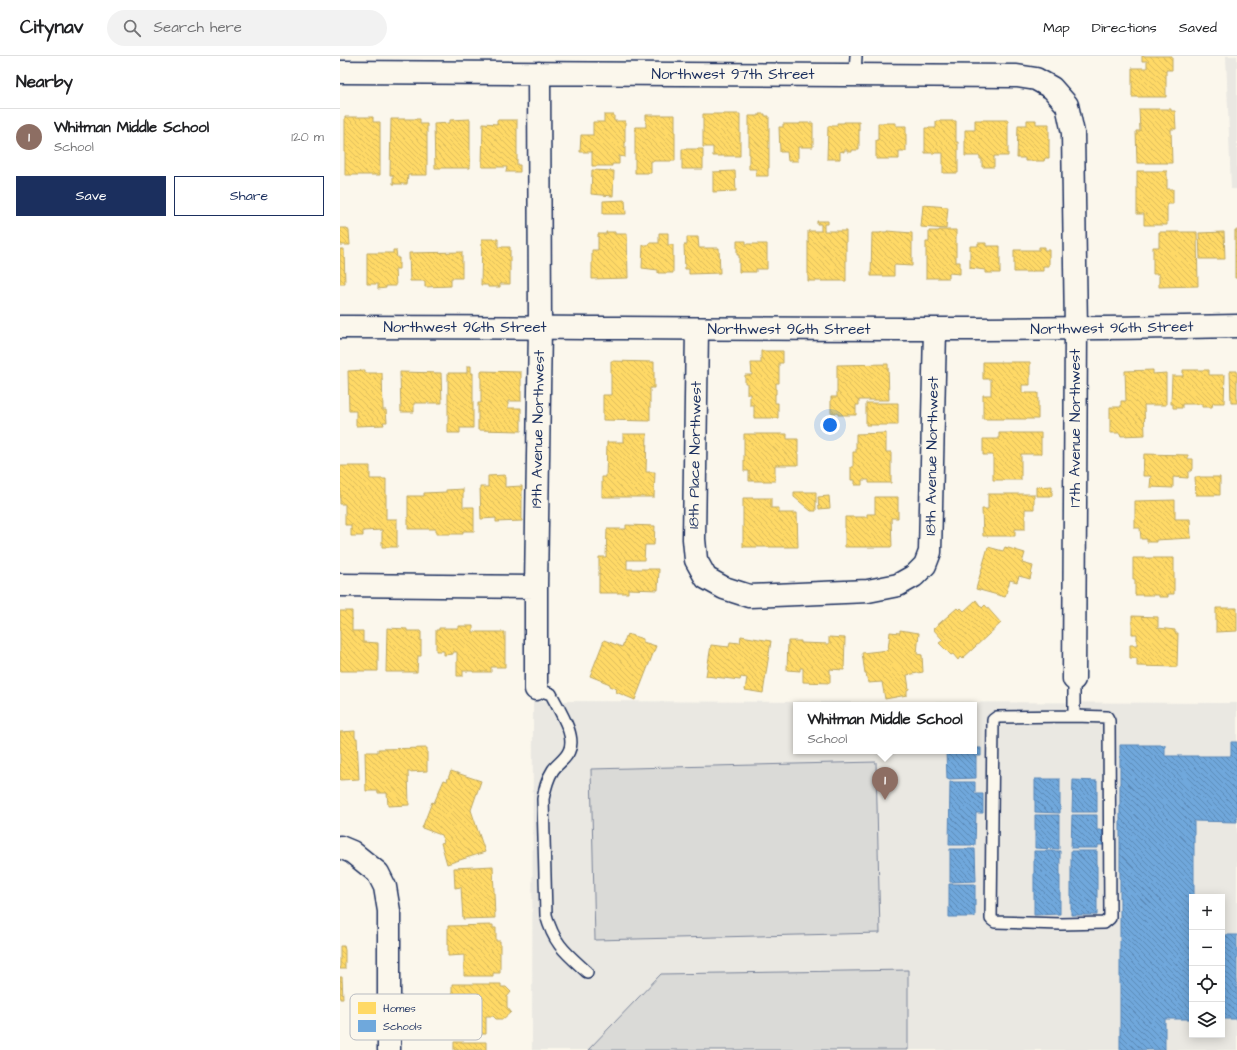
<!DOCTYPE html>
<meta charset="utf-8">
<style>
body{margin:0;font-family:"Architects Daughter",sans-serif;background:#f2f2f2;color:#202124}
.controls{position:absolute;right:12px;bottom:12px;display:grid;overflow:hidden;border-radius:0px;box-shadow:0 2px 10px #0003}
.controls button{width:36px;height:36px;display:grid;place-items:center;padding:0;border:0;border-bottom:1px solid #e0e0e0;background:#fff;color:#202124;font:20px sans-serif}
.you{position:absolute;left:490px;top:369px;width:14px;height:14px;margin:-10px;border:3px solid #fff;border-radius:50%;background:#1a73e8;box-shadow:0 0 0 6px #1a73e833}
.badge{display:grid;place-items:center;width:26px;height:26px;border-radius:50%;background:#1b2f5e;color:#fff;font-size:13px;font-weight:700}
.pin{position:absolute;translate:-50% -33px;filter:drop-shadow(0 1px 2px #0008)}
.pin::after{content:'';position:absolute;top:21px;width:14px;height:12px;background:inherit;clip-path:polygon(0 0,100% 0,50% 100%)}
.popup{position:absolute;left:453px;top:646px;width:184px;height:52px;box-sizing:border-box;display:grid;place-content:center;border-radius:0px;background:#fff;filter:drop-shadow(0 1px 3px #0005);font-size:13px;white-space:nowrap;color:#757577}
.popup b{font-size:15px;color:#202124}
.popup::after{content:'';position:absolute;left:50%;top:100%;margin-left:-8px;border:8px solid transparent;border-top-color:#fff}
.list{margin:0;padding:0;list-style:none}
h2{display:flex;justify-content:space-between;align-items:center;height:52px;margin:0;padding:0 16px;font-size:17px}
h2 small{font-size:13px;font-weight:400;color:#757577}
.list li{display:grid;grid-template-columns:26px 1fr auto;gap:12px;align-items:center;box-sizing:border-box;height:56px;padding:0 16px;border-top:1px solid #e0e0e0}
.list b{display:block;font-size:15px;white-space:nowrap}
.list p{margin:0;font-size:13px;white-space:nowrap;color:#757577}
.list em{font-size:13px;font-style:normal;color:#757577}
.actions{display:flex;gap:8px;padding:12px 16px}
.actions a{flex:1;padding:9px 0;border:1px solid #1b2f5e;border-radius:0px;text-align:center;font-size:14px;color:#1b2f5e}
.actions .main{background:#1b2f5e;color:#fff}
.icon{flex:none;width:22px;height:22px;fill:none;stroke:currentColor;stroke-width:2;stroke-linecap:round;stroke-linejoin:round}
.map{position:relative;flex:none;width:897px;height:994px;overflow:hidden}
header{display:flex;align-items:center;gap:24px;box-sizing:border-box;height:56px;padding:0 20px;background:#fff;border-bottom:1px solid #e0e0e0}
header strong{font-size:19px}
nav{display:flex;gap:22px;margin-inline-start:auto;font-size:14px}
.search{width:280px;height:36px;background:#f2f2f2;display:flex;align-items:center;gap:10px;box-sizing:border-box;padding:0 14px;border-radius:22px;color:#757577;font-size:15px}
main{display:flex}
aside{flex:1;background:#fff}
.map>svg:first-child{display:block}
</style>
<header>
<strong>Citynav</strong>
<div class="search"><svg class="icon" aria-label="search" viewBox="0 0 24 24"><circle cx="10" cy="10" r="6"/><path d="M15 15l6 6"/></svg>Search here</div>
<nav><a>Map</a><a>Directions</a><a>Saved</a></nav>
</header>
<main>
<aside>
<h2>Nearby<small></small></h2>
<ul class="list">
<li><span class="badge" style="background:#8d6e63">1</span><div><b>Whitman Middle School</b><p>School</p></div><em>120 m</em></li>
</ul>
<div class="actions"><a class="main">Save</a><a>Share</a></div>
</aside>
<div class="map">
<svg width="897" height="994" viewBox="0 0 897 994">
<defs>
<pattern id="homes-back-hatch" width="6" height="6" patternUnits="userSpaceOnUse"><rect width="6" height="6" fill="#ffd966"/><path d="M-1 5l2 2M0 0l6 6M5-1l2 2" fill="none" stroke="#dabb5b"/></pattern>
<pattern id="schools-back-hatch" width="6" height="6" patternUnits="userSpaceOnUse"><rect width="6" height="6" fill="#6fa8dc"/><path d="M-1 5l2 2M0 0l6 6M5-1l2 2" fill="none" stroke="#5a89b6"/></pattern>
</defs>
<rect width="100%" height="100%" fill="#fbf7ec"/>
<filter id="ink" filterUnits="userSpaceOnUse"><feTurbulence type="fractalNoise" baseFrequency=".025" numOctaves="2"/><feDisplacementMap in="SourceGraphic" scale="8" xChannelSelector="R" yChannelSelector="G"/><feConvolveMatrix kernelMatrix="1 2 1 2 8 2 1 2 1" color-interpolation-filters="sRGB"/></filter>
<g filter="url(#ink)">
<!-- built -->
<path fill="#eae8e2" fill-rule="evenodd" d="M886 0H897V133H891Z
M193 645 897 647V994H192ZM456 649H634V695H456ZM852 841H882V979H852Z"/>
<!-- pitch -->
<path fill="#dadad7" stroke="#7a849a" d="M536 706 540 877 255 884 251 713Z
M568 914V994H248L321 918Z"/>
<!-- homes -->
<path fill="url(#homes-back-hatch)" stroke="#bba664" d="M802 0H832V14H826V41H792V12H807V5H802Z
M799 53H831V55H835L836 73H831L832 107H797L796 75H800Z
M363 58H400V100H373V91H363Z
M419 58H425V60H429V112H428V120H416V113H409V60H419Z
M264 59H274V65H285V101L279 100V108H272V110H252V96H240L241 79H253V66H264Z
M306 59H335V105H311V117H295V71H306Z
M5 61H33V66H40V119H5Z
M51 63H80V68H87V119H68L67 128H53V119H50Z
M130 63V112H95L94 68 110 67V64Z
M157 64H177V109H180V116H166L167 111H142L143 67 157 68Z
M635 64H668V100H654V111H642V103H640V100H625V74H635Z
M687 64H696V68H709V102H705L704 105H685V102H677L678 69H687Z
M596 65H616V86H618V117H603V97H585V72H596Z
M504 66H519V94H512V96H507V94H504V96L500 95V103H487L488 70H497V67H504Z
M460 67H473V91H458V105H448L447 96H440L439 71H443V68H460Z
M538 67H556V70H566V95H559V103H536V84H538Z
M342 93H363V113H342Z
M252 114 274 115 273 140 251 138Z
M395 115 396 135 373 136V116Z
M797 115H827V133H833V148H827V169H804V158H797Z
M285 144 286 158H263V145Z
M583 149 608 151 606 173 581 171Z
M477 165H488V168H484V175H506V225H468V175H481V168H477Z
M0 172H7L9 175 10 189H0Z
M599 174H616V206H620V218L609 217V222H586V186H589V175H599Z
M895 174H897V222H895Z
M547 175 572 177V210L554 209V220H531L532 177H541V176H547Z
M266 176H275V178H287L288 222 252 223V194H258V178H266Z
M819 176H857L858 230 819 231V218H813V191H819Z
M884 176 885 203H860L859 177Z
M319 177H328V189H333V217H318V214L302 212 303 189H309L310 187H319Z
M347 181H358L359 192H379L380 217 349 218V213H345L344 189H347Z
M142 183H158V191H170V228H160V231H148V229H141Z
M397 185H406V188H427V213H416V216H399V199H397Z
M638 187H646V190H660V217H645V214L630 212V190H638Z
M699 191H704V194H709V210H703V215H692V216H674V194H699Z
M0 193H4L5 228H0Z
M53 194H56L57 202H59V213H55L56 230H46V232L38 233V228H27V197H53Z
M122 196V222H111V230L85 231V225H70L69 197Z
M421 295H443V307H439V327H436V338H435V347H438V362H414V349H410V338H407V327H405V319H412L411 307H421Z
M271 305 314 306V332H310V365L263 364V339H271Z
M643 306H690V329H682V337H698V363H643V339H651V323H643Z
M548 308 549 344H519V349H516V359H498V357H491V341H497V309Z
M127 310H131V317H133V372H120V377H108V317H127Z
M25 314V317H42L43 354H46L47 366H43L44 369 16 370V355H9L8 315Z
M813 314V318L826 317V349H804L805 379 781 380 780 377H770V351H781V345H786L785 315Z
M843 314H869V319H885L884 347H873L872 351H862V348H842V352H833V348H831L832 320H843Z
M141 315 181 316V345H168V352H181V375L138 374V347H141Z
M890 315H897V347H891Z
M60 316 101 317 102 347H74V356H61Z
M526 347H558V369H526Z
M546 377V396H551V427H529V424H522V429H515V424H511V411H513V396H516V378Z
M659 377H701V398H681V424H653V399H643V383H659Z
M283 378H307L306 416H315L314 441H262V421H266L267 386H283Z
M404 378H447V383H458V409H435V425H409V415H404Z
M804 398 848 399V403H853V413L848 417V422L833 421V432L810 431 811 420H803Z
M0 410H30V423H46V463H57V491H42V474L23 475V480H11V469H5V448H0Z
M165 419V431L182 430V465L156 466V462L141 463 140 431H148V420Z
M855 421H880V439H856Z
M712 430V440H696V431Z
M123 433V451H134V475H123V478H96V473H68V440H84V437L106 436V434Z
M454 436H476V455H471L454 441Z
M648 438H694V453H685V473H675V480H643L642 453H648Z
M489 440 490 452 479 453 478 441Z
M535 441H558V462H551L552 491H505V461H527V458H535Z
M403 442H431V452H439V457H457L458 491H403Z
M835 444V463H850L851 482 816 484V486H807V483H801L800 472H795V445Z
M286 469 315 470 314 489H305L304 504H287V513H319L318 534 288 533V537H259V501H266L267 473H286Z
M648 491 663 495 665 491 685 497 682 507 693 510 690 523 679 520 677 526 670 524 665 541 636 533Z
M793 502H834V538H828V541H819V539H795V523H793Z
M636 544 642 552 645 549 661 567 622 603 620 601 618 604 613 598 611 599 599 587 603 584 593 573 617 552 619 554 621 552 624 555Z
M876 552H897V575L876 576Z
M0 555H12V575H23V586L38 587V615H0Z
M792 560 818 561V572L835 574V577H838L837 611 797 610V602H790V589H797V578H792Z
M119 570H133V576H165V611H151V616H133V615H123V620H117V596H113V598L104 599V595H96V574H99V572H119Z
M47 572 67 573V575H81V600H78L77 616H46Z
M560 574 579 577 577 598 582 599 583 616 567 619 569 633 567 634V639L545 643 542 626 528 627 526 617H525L522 597 548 594 550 576 560 577Z
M287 578 303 583V586L316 590 295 644 276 636 277 633 269 630 270 628 250 620 264 584 282 591Z
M401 580 431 585 423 637 405 634 407 622 401 621 400 624 366 620 371 589 389 591 390 586 400 587Z
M489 581 505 582 504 614 490 613V627L463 626V612H460V615L447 614 448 585H461V587L489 588Z
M15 675V682H17L19 723 0 724V676Z
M87 692V715L68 716 69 749 48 750 47 737H38V735H26L25 696H38V693Z
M111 715 141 725 131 754 145 796 107 808 101 787 104 786 101 779 82 772 92 746 94 747 104 724 107 725Z
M153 810 155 862 123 863 121 831 115 832 114 812Z
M153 869V872H156V885H160V917H153V920H124V899L108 900V870Z
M0 890H4L5 894V913H0Z
M0 921H2L3 943H0Z
M112 928H161V931H166L171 936 167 941V951L171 956 163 963H156L153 960H146V978H109V951H112Z
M114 986H146V994H114Z"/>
<!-- schools -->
<path fill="url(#schools-back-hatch)" stroke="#5684b6" d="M891 686H897V766L854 765V841H852V963H825V994H780V689H825V700H891Z
M634 692H641V700H636V722L607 723 606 695H634Z
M695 723H720V757L695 756Z
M733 724 757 725V756H732Z
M610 726H635V738H643V757H636L635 789H609Z
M695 759H719V793L695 792Z
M732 759H757V774H765V789H758V792H731Z
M610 793H635L636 825 610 826Z
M694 795H720V858L694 859Z
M731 795H757V859H731Z
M609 828H635V861H609Z
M882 879H897V963H882Z"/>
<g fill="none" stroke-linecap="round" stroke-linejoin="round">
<defs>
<path id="service" d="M515 19 516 0
M196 633 211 638C218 652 237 680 229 695 226 703 217 708 213 714 207 723 205 733 203 743L206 859C214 888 225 896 247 916
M734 660 767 661 769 665 770 862 764 867 721 868 655 866 651 863 653 664 657 661 734 660V623"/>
<path id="minor" d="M0 16 677 20 696 23 712 32 727 49 733 77 736 273 734 623
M357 273 354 483 356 504 366 522 384 532 409 540 528 535 558 529 574 520 585 509 590 496 595 274
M0 529 196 531
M196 633V531L200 271 199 17
M0 791 12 796 38 817 45 831 49 855V994"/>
<path id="tertiary" d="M0 271C299 271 598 276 897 270"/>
</defs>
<!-- service casing -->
<use href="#service" stroke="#1b2f5e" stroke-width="14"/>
<!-- minor casing -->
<use href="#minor" stroke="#1b2f5e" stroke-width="25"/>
<!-- tertiary casing -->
<use href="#tertiary" stroke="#1b2f5e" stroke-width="25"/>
<!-- service -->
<use href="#service" stroke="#fbf7ec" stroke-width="11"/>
<!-- minor -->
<use href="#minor" stroke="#fbf7ec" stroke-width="22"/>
<!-- tertiary -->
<use href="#tertiary" stroke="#fbf7ec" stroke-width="22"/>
</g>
</g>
<g text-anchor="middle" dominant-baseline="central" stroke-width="4" stroke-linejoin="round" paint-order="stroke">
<!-- street labels -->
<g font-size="15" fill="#1b2f5e" stroke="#fbf7ec">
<text x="393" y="18">Northwest 97th Street</text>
<text x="125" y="271">Northwest 96th Street</text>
<text transform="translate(772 272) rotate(-1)">Northwest 96th Street</text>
<text x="449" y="273">Northwest 96th Street</text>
<text transform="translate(735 372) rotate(-90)">17th Avenue Northwest</text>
<text transform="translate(198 373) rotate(-89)">19th Avenue Northwest</text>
<text transform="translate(355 399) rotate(-89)">18th Place Northwest</text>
<text transform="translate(592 400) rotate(-89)">18th Avenue Northwest</text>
</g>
</g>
<!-- legend -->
<rect x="10" y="938" width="132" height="46" rx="6" fill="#fbf7ec" stroke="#b8bbc1" stroke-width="1"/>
<rect x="18" y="946" width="18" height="12" fill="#ffd966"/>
<rect x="18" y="964" width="18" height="12" fill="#6fa8dc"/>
<g font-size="11" fill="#1b2f5e">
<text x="43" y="956">Homes</text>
<text x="43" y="974">Schools</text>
</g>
</svg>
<div class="controls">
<button>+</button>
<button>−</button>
<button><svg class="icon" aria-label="locate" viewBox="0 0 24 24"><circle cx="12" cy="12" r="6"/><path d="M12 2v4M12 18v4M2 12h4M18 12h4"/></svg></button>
<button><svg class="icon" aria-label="layers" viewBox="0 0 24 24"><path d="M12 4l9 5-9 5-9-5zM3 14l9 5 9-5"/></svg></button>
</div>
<div class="you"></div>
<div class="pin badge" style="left:545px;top:744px;background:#8d6e63">1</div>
<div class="popup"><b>Whitman Middle School</b>School</div>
</div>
</main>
